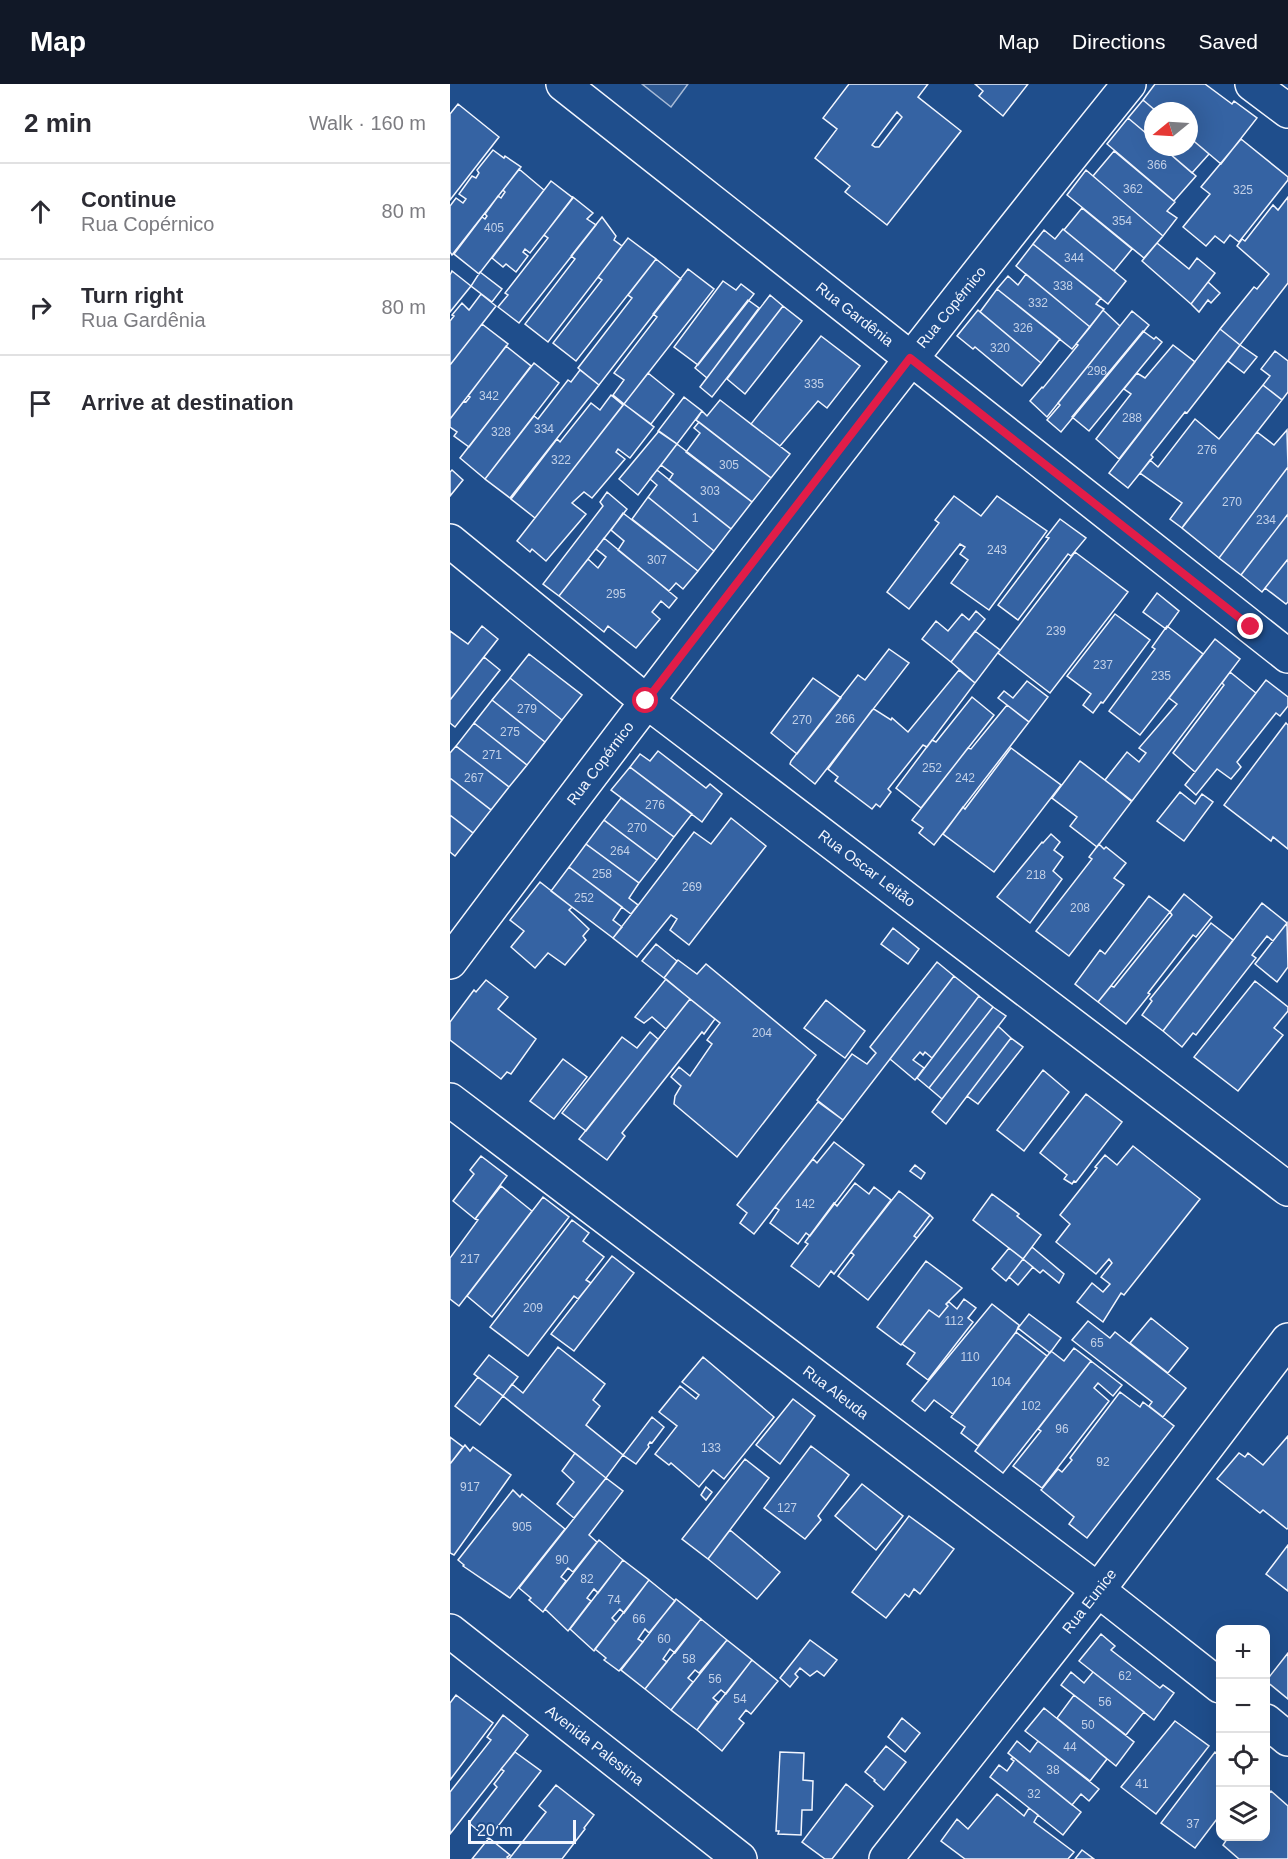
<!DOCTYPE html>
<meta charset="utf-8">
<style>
body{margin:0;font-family:Helvetica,sans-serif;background:#f7f7f7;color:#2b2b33}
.controls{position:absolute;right:18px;bottom:18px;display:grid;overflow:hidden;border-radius:12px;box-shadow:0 6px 24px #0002}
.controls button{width:54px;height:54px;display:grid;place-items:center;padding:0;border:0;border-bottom:2px solid #e1e1e2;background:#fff;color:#2b2b33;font:30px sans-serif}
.compass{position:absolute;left:694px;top:18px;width:54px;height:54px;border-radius:50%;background:#fff;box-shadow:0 6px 24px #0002;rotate:252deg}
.scale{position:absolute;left:18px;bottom:15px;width:108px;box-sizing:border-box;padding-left:6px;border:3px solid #f2f6ff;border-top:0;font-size:16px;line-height:21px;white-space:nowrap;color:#f2f6ff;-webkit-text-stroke:4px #1f4e8c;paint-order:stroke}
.stop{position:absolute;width:18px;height:18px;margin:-14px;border:4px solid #e11d48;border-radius:50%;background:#fff}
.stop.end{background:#e11d48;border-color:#fff;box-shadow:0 2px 6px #0008}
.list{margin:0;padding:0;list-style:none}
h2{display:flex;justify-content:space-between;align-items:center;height:78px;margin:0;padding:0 24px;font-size:26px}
h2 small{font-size:20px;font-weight:400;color:#7c7c81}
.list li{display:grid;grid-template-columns:39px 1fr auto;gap:18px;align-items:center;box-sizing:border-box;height:96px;padding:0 24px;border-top:2px solid #e1e1e2}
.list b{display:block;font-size:22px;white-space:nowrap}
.list p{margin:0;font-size:20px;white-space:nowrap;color:#7c7c81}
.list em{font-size:20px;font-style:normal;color:#7c7c81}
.icon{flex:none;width:33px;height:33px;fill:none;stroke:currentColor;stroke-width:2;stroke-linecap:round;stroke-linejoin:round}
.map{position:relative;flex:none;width:838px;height:1775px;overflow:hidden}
header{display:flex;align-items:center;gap:36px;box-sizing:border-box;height:84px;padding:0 30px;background:#111827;color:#fff}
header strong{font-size:28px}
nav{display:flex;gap:33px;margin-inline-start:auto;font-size:21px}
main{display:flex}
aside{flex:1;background:#fff}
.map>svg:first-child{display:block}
</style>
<header>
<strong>Map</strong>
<nav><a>Map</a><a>Directions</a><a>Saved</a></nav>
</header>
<main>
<aside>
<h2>2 min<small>Walk · 160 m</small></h2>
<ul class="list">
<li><svg class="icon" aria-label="ahead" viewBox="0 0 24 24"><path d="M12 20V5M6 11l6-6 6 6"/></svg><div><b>Continue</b><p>Rua Copérnico</p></div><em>80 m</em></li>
<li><svg class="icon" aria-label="right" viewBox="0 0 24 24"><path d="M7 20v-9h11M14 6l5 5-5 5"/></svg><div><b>Turn right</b><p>Rua Gardênia</p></div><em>80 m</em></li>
<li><svg class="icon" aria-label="arrive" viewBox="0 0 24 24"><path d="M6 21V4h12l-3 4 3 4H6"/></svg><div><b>Arrive at destination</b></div></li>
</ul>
</aside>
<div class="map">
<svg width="838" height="1775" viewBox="0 0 838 1775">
<rect width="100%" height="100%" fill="#1f4e8c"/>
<!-- built -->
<path fill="#305b95" stroke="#a8bbd7" stroke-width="1.5" d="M192 0H238L221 23Z"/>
<!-- building -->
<path fill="#3563a3" stroke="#f2f6ff" stroke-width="1.5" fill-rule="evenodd" d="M399 0H478L468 13 511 47 437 141 395 108 400 102 365 74 387 45 373 34ZM447 28 452 33 429 63H425L422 61Z
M525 0H578L553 32 529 12 533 7Z
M705 0H755L782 20 784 17 807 34 771 80 739 53V27H706L693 16Z
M693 16 706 27H703V55L678 34Z
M8 20 49 53 0 116V30Z
M678 34 703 55V63H712L746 92 724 117 657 60Z
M739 53 759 70 742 89 712 63H739Z
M791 55 838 93V96L789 158 780 151 774 159 765 152 756 162 733 143 760 110 751 103Z
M43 66 54 74 55 72 71 83 2 171 0 168V122L6 114 13 119 16 115 9 110 22 92 26 94 29 89 27 86Z
M664 67 725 118 717 127 727 134 713 152 643 92Z
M69 85 94 106 29 190 4 170 32 133 35 135 37 132 35 130 48 112 51 114 55 108 53 106Z
M636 86 713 152 694 174 617 111Z
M101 97 123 114 80 169 75 165 73 168 78 172 66 188 56 180 53 183 42 174Z
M123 113 143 129 137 135 146 141 69 239 48 223 58 211 55 209 98 154 94 151Z
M838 113V199L790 261 770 245 804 203 807 205 819 190 787 162 792 155 795 157 823 121 828 126Z
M632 124 682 165 664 187 614 146Z
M152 133 166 152 164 156 172 162 98 258 75 240 125 175 121 172Z
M613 145 676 197 658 220 583 160 594 146 605 155Z
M178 154 206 175 126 277 103 259 152 196 148 193Z
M707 159 739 185 747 174 765 189 741 220 692 177Z
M583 160 651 214 646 220 654 225 640 243 566 182Z
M206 175 231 195 149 301 128 284 182 214 178 211Z
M238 185 264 205 174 320 163 311 174 296 164 289 207 233 203 230Z
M2 187 21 202 0 228V191Z
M30 188 52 205 42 218 21 202Z
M576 190 640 243 622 265 547 205 558 192 568 201Z
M273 197 286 206 291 200 304 210 248 281 224 263Z
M758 198 770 209 761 219 758 216 749 228 741 220Z
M547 205 610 255 591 279 530 228Z
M31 210 46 222 0 281V237L4 232 2 231 12 219 19 226Z
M320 211 333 222 262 313 250 303Z
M298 216 309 224 257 294 245 284Z
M333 222 352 237 295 310 277 295Z
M528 226 591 279 572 302 525 263 523 265 507 252Z
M653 226 670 242 597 333 580 317 592 303 593 304 628 261 626 260Z
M682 227 699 241 611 348 597 336 610 321 608 319Z
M32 240 58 260 0 335V281Z
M770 245 790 261 737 329 735 328 701 371 703 373 678 404 659 389Z
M693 247 704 255 706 253 712 258 639 347 622 333Z
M371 252 410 282 377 324 368 317 330 362 301 340Z
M723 261 745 278 669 375 646 355 681 310 674 305 687 289 695 294Z
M790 261 807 273 794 289 778 277Z
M56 262 81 282 19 363 4 352 7 348 0 343V335L14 317 16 318 20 313 18 312Z
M825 267 838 277V308L832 316 813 301 820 292 811 285Z
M84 279 109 299 35 395 10 374Z
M130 286 149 301 60 414 35 395 84 332 88 335 118 296 121 298Z
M198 289 224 310 201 340 174 320Z
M813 301 832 316 732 444 720 435 732 419 690 389 700 376 708 383 745 335 769 355Z
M161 311 173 321 85 434 61 415 107 355 110 358 141 319 150 326Z
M234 313 252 327 227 360 208 347Z
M270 316 340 370 321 394 246 336 252 327 257 332Z
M174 320 204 343 180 374 168 365 166 368 175 375 142 414 134 408 122 419 136 430 96 477 82 465 80 468 67 457Z
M249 338 321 394 302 418 236 368 250 349 244 344Z
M837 346 838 383 769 474 732 444 734 441 807 348 824 361Z
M209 347 227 360 188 411 169 395Z
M227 360 302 418 281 445 219 396 223 390 211 381Z
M838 383V430L791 491 769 474Z
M2 386 13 396 0 412V388Z
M207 386 281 445 264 467 198 413 207 401 200 395Z
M157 408 177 425 109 512 93 500 153 422 150 418Z
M504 412 531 432 547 412 597 447 539 526 501 499 518 476 510 470 515 463 510 460 459 525 437 508 489 439 485 436Z
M198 413 264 467 248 487 182 435Z
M173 429 248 487 233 505 226 499 219 507 168 466 174 457 161 446Z
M838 430V475L812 508 791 491Z
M610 435 636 454 621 472 618 470 568 536 548 521 599 454 596 453Z
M154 454 227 514 219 524 211 517 202 528 210 535 186 564 158 542 154 548 109 512 138 475 148 484 156 473 146 465Z
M625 468 678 508 600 609 548 569Z
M838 475V518L836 520 815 504Z
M707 509 729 527 716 545 693 528Z
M526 527 535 535 501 578 472 555 486 537 498 547 512 530 519 536Z
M665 530 700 556 653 619 651 618 643 629 633 621 641 610 617 592Z
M32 542 48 555 0 616V547L18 560Z
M717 542 753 570 690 651 659 627 705 565 702 563Z
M525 547 550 566 525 599 501 578Z
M765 555 790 575 682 717H681L655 696 677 668 689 678 696 669 689 664 727 620 719 614Z
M439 565 459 579 365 700 340 680 341 677 408 591 415 596Z
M79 570 132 611 112 636 60 594Z
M34 573 50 586 5 643 0 639V616Z
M509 586 525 599 477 663 473 661 438 705 441 708 430 723 426 720 422 725 385 697 388 693 378 685 422 626 424 625 441 636 442 634 458 648Z
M780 588 806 609 745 688 723 669 774 601 772 599Z
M60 594 112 636 95 658 42 616Z
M363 594 391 614 347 670 321 649Z
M816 596 838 613V622L830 632 826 629 787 678 791 683 781 695 767 685 746 711 735 701Z
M577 597 598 613 579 638 548 614 554 607 563 614Z
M522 613 544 631 471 724 446 704 482 656 486 658Z
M42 616 95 658 77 681 24 639Z
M557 621 579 638 484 761 469 749 473 744 462 736 518 664 521 665Z
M24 639 77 681 59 703 6 662Z
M836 639 838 641V765L823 753 821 757 774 721Z
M6 662 59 703 41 726 0 694V669Z
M561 664 611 701 544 788 493 750 513 723 515 725Z
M208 667 256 704 260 700 272 710 252 738 180 683 190 670 200 677Z
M630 677 682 717 647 763 620 742 627 733 602 714Z
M180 683 242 730 224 753 161 706Z
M0 694 41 726 23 749 0 731Z
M730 708 745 720 752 710 763 718 734 757 707 737Z
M171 714 224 753 207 776 154 736Z
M0 731 23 749 5 772 0 768Z
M281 734 316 762 239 861 220 846 227 835 221 831 187 873 163 854 244 748 261 760Z
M154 736 207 776 189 799 136 760Z
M601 750 610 758 604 766 613 773 603 787 612 795 580 839 547 813 592 758 593 759Z
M136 760 189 799 179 814 188 821 181 830 119 783Z
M649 760 654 765 656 763 676 779 664 794 674 801 619 872 586 847 642 775 639 773Z
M119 783 172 823 163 836 172 843 163 854 101 807Z
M90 798 122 823 119 826 139 845 133 852 136 856 115 881 98 869 85 884 61 863 74 847 60 836Z
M734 810 762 833 746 853 743 851 698 909 700 910 676 940 648 918 661 902 664 903 722 831 720 828Z
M699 812 720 828 648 918 625 900 650 866 655 870Z
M812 819 837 839 823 857 817 852 802 871 806 874 746 951 743 949 732 963 713 947Z
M761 839 783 856 713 947 692 931 702 917 700 915Z
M837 839 838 883 827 898 805 880Z
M443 844 469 865 458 880 431 860Z
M206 860 227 877 214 894 192 877Z
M228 876 247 890 256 880 366 971 287 1073 224 1020 225 1012 231 1002 221 993 229 983 240 992 262 960 257 956 270 939 214 894Z
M487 878 504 892 393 1036 367 1016 402 970 417 980 426 969 420 963Z
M504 892 529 912 482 974 475 968 473 971 470 968 463 976 474 984 465 996 440 975Z
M216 895 240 915 216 945 202 933 194 939 185 933Z
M36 896 58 913 48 925 86 955 61 990 57 988 51 995 0 956V938L24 906 26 908Z
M805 897 838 923V927L824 944 833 951 788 1007 744 973Z
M529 912 543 923 479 1004 467 994Z
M240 915 265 935 254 950 252 948 172 1049 175 1052 157 1076 129 1055Z
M376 916 415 947 395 974 354 944Z
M543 923 556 932 492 1015 479 1004Z
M548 942 561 954 496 1040 482 1028Z
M200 948 208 955 136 1047 112 1029 172 953 187 964Z
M561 954 573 963 528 1020 517 1012Z
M113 975 137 993 104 1035 80 1017Z
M593 986 619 1008 574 1067 547 1046Z
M636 1010 672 1038 626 1098 624 1097 622 1100 614 1095 617 1091 590 1069Z
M368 1018 393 1036 304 1150 290 1139 297 1129 287 1121Z
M384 1058 414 1081 360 1152 356 1149 348 1160 320 1139 329 1126 325 1123 363 1075 367 1079Z
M683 1062 750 1115 674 1211 671 1209 653 1238 627 1218 642 1199 653 1208 660 1200 651 1193 662 1179 659 1175 646 1190 606 1158 620 1140 610 1131 647 1084 645 1083 655 1071 667 1081Z
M31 1072 57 1092 25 1135 3 1117 24 1090 20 1086Z
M465 1081 475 1089 471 1095 460 1087Z
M405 1099 419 1110 424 1103 441 1116 384 1190 381 1187 369 1203 341 1182 358 1160 355 1158 384 1119 387 1122Z
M51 1102 82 1127 9 1222 0 1215V1174L28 1136 25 1135Z
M449 1107 480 1131 464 1152 467 1154 418 1216 388 1192 404 1171 401 1168Z
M542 1110 569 1130 567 1132 591 1151 573 1175 523 1136Z
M93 1113 119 1133 42 1233 17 1212Z
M480 1131 483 1134 467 1154 464 1152Z
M122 1136 139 1149 133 1157 154 1173 136 1196 141 1199 128 1215 124 1212 78 1272 40 1243Z
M582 1163 614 1190 609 1199 593 1186 590 1189 573 1175Z
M559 1164 573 1175 556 1197 542 1185Z
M162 1172 184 1189 124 1267 101 1250Z
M573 1175 583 1183 568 1201 559 1193Z
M476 1177 512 1204 496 1220 498 1222 489 1233 479 1226 451 1261 427 1243Z
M514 1215 526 1224 518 1234 523 1238 478 1296 457 1280 465 1269 452 1260 479 1226 489 1233 498 1222 496 1220 499 1218 507 1225Z
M542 1220 569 1241 566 1248 503 1330 484 1316 475 1327 462 1317Z
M579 1230 611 1254 600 1269 568 1244Z
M701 1234 738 1264 718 1289 680 1259Z
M638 1237 660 1254 665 1248 736 1304 713 1333 699 1322 702 1318 622 1256Z
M566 1248 597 1272 528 1362 511 1349 515 1343 501 1333Z
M108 1263 155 1300 143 1316 150 1322 136 1341 173 1371 156 1394 53 1312 62 1300 73 1309Z
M624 1264 641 1277 553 1389 525 1367 601 1267 614 1277Z
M39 1271 68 1293 53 1312 24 1290Z
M253 1273 324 1333 274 1395 263 1386 249 1403 221 1379 219 1381 205 1370 227 1342 209 1328 230 1302 246 1315 249 1311 232 1298Z
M641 1277 672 1301 663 1312 648 1299 644 1304 659 1317 592 1404 563 1382 591 1347 588 1345Z
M28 1293 53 1312 30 1341 5 1322Z
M670 1308 690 1323 693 1318 724 1342 637 1454 619 1440 624 1433 591 1406 608 1385 612 1388 622 1376 620 1374Z
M343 1315 365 1332 330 1380 306 1361Z
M202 1333 214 1343 202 1359 200 1358 198 1361 199 1363 186 1380 173 1371Z
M838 1352V1444L837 1445 813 1426 810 1429 767 1395 789 1369 795 1373 798 1369 813 1381Z
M0 1353 13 1363 0 1380Z
M15 1361 20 1367 23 1363 61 1391 4 1471 0 1469V1380Z
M361 1362 399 1391 368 1432 371 1436 355 1455 314 1424Z
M125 1369 156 1394 124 1434 107 1420 124 1398 112 1387Z
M295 1375 319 1394 258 1475 232 1455Z
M156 1394 173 1407 139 1451 147 1458 123 1488 118 1484 111 1493 116 1497 93 1528 79 1516 81 1514 69 1504Z
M412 1400 453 1432 426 1466 385 1432Z
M256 1403 262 1408 256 1416 251 1411Z
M63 1406 70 1413 72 1410 115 1445 60 1514 13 1482 14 1481 8 1476Z
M459 1432 504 1465 470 1510 464 1505 459 1513 455 1510 436 1534 402 1508Z
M280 1446 330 1488 307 1515 258 1475Z
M149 1456 173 1476 148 1509 144 1505 137 1514 141 1517 118 1547 95 1525Z
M838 1461V1507L816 1490Z
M173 1476 199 1496 174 1529 170 1525 162 1534 166 1538 144 1567 120 1545Z
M199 1496 225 1517 199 1549 195 1545 188 1555 193 1558 169 1587 154 1576 156 1574 145 1565Z
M226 1515 251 1535 225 1569 220 1565 213 1575 217 1578 195 1605 171 1586Z
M251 1535 277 1556 249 1589 245 1586 238 1594 243 1598 221 1626 195 1605Z
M651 1550 665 1562 661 1566 710 1604 713 1601 724 1609 704 1636 629 1577Z
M277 1556 302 1576 276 1610 271 1606 263 1614 268 1618 247 1646 221 1626Z
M360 1556 387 1576 374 1592 367 1587 360 1592 350 1584 345 1590 348 1593 340 1603 330 1594Z
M838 1569V1615L816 1597Z
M302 1576 328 1597 301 1630 296 1626 289 1635 294 1639 272 1667 247 1646Z
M621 1588 634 1599 643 1588 694 1628 676 1651 611 1601Z
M6 1611 43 1639 0 1696V1619Z
M624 1611 684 1658 666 1682 607 1634Z
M594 1624 657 1675 640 1697 575 1647Z
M53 1631 78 1651 0 1750V1708L41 1656 37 1653Z
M452 1634 470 1649 455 1668 438 1653Z
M725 1637 759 1662 706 1730 671 1703Z
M567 1657 580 1668 588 1657 649 1705 639 1717 631 1710 622 1721 558 1669Z
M436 1662 456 1678 434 1706 424 1697 425 1696 415 1688Z
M65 1668 91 1687 38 1755 19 1739 47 1703 44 1700 54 1687 51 1685Z
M330 1668 354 1669 353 1696 363 1697 362 1726H352L351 1751 328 1750 329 1747H326Z
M765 1668 770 1672V1731L745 1764 711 1739Z
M563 1673 631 1728 613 1751 540 1693 549 1681 557 1687 564 1677 561 1675Z
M396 1700 423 1722 382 1775H375L352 1758Z
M106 1701 144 1731 134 1744 135 1745 112 1775H59L96 1728 89 1722Z
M821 1707 838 1722V1775H789L773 1761 779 1752H816V1713Z
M547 1710 574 1732 579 1724 588 1731 584 1738 624 1768 618 1775H515L491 1757 507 1735 518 1745Z
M39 1754 60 1771 57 1773 59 1775H22Z
M632 1766 644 1775H625Z"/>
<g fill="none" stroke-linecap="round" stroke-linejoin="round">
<defs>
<path id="minor" d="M113 0 838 572
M802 0 838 27
M0 457 196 617 838 1105
M0 878C222 582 447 288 679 0
M0 1016 648 1506 770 1602
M0 1547 290 1775
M816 1637 838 1655
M436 1775 648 1506 838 1256"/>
</defs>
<!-- minor casing -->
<use href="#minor" stroke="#f2f6ff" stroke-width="36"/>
<!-- minor -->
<use href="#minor" stroke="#1f4e8c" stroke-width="33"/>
</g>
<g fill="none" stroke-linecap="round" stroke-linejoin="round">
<!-- route -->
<path stroke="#e11d48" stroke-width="8" d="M196 617 460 274 801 543"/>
</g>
<g text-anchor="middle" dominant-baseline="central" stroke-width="4.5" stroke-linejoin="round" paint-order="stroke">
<!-- number labels -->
<g font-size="12" fill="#c3d1e8">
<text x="707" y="81">366</text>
<text x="683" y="105">362</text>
<text x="793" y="106">325</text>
<text x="672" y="137">354</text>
<text x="44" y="144">405</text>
<text x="624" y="174">344</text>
<text x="613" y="202">338</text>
<text x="588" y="219">332</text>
<text x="573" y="244">326</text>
<text x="550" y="264">320</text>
<text x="647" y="287">298</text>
<text x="364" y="300">335</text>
<text x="39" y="312">342</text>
<text x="682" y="334">288</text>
<text x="94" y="345">334</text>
<text x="51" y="348">328</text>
<text x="757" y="366">276</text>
<text x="111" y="376">322</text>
<text x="279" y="381">305</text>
<text x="260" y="407">303</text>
<text x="782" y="418">270</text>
<text x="245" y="434">1</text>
<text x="816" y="436">234</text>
<text x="547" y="466">243</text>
<text x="207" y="476">307</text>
<text x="166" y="510">295</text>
<text x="606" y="547">239</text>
<text x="653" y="581">237</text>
<text x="711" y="592">235</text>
<text x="77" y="625">279</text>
<text x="395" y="635">266</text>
<text x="352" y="636">270</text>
<text x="60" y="648">275</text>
<text x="42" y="671">271</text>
<text x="482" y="684">252</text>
<text x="24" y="694">267</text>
<text x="515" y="694">242</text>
<text x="205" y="721">276</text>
<text x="187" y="744">270</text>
<text x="170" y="767">264</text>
<text x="152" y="790">258</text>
<text x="586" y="791">218</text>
<text x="242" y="803">269</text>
<text x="134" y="814">252</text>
<text x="630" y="824">208</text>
<text x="312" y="949">204</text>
<text x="355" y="1120">142</text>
<text x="20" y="1175">217</text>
<text x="83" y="1224">209</text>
<text x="504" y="1237">112</text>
<text x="647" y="1259">65</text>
<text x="520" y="1273">110</text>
<text x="551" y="1298">104</text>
<text x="581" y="1322">102</text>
<text x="612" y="1345">96</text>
<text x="261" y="1364">133</text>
<text x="653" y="1378">92</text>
<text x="20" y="1403">917</text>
<text x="337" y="1424">127</text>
<text x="72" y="1443">905</text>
<text x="112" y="1476">90</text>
<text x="137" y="1495">82</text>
<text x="164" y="1516">74</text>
<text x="189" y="1535">66</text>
<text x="214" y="1555">60</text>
<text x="239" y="1575">58</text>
<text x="675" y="1592">62</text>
<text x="265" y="1595">56</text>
<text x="290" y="1615">54</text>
<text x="655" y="1618">56</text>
<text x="638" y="1641">50</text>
<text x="620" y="1663">44</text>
<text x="603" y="1686">38</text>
<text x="692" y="1700">41</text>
<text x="584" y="1710">32</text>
<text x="743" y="1740">37</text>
</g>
<!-- street labels -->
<g font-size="15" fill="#f2f6ff" stroke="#1f4e8c">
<text transform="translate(501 223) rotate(-51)">Rua Copérnico</text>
<text transform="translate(405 230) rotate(38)">Rua Gardênia</text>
<text transform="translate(150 679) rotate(-53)">Rua Copérnico</text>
<text transform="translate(417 784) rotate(37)">Rua Oscar Leitão</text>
<text transform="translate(386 1308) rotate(37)">Rua Aleuda</text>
<text transform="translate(639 1517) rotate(-52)">Rua Eunice</text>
<text transform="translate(145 1661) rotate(38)">Avenida Palestina</text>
</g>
</g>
</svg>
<div class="controls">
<button>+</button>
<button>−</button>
<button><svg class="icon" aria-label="locate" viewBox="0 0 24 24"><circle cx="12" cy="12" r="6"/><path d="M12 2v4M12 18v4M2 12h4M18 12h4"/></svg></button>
<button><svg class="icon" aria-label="layers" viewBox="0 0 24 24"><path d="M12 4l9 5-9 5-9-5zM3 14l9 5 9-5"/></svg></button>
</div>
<svg class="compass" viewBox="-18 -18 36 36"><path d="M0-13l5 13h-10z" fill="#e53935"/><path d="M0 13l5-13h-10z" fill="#7c7c81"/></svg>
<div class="scale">20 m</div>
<div class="stop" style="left:196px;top:617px"></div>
<div class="stop end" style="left:801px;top:543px"></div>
</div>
</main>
